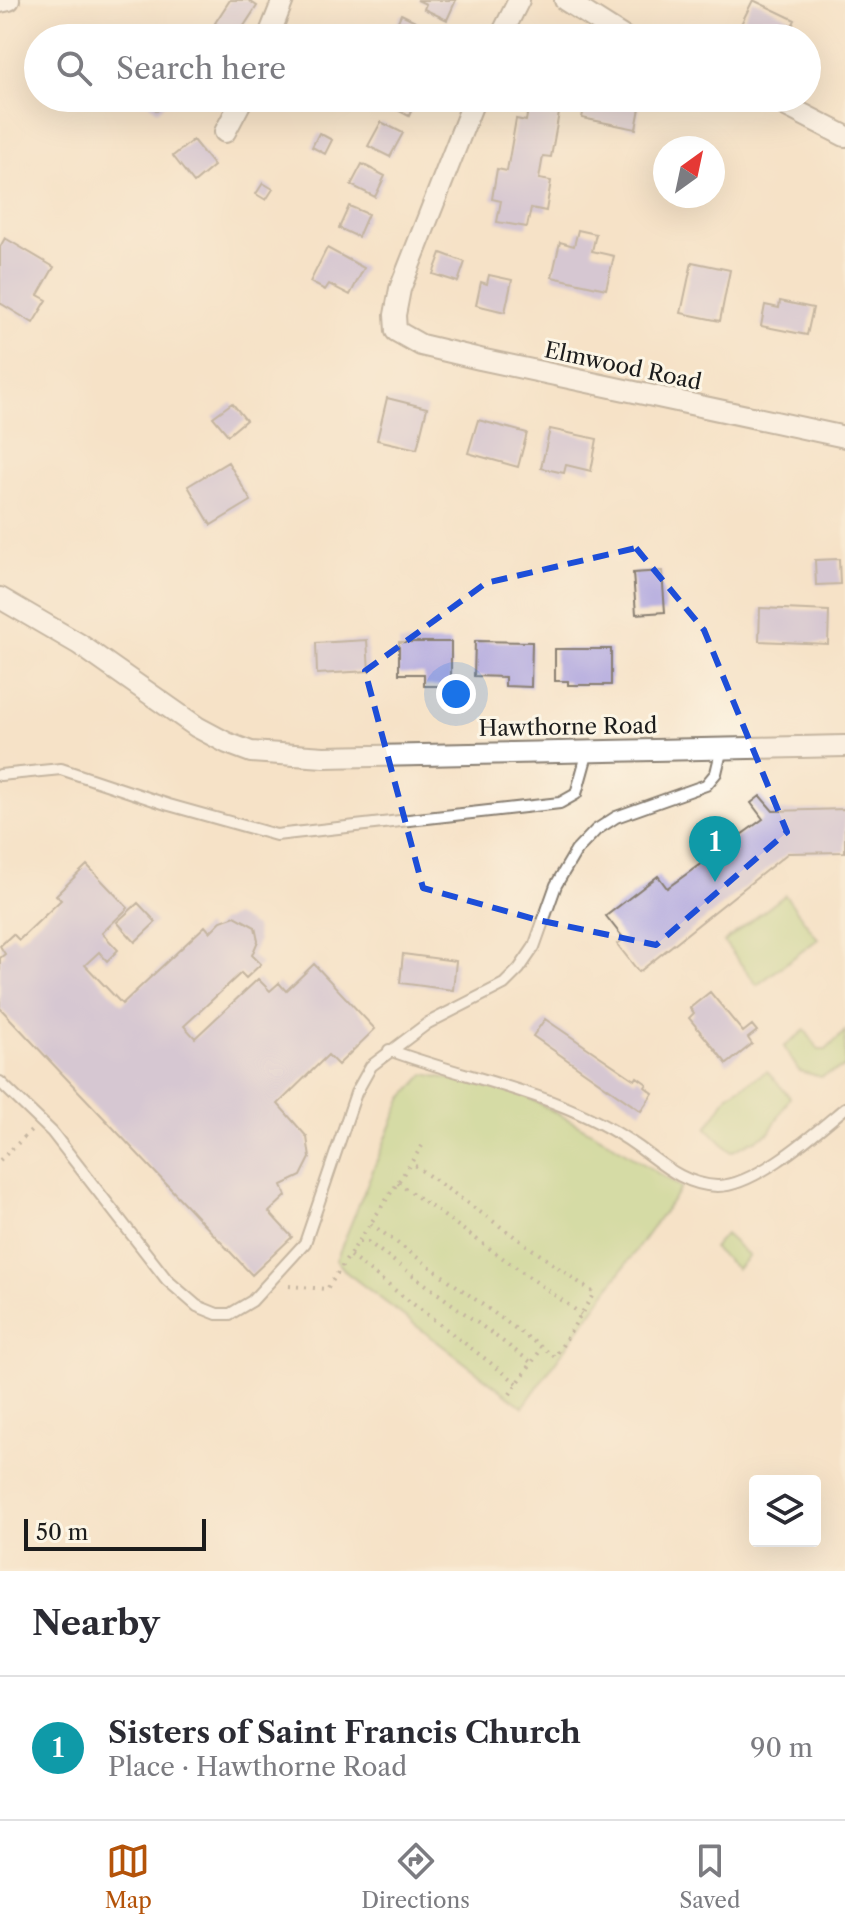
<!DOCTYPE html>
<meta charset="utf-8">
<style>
body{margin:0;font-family:"Libre Caslon Text",serif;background:#f2f2f3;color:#2b2b33}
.controls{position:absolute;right:24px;bottom:24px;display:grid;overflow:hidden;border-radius:8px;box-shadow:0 8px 32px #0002}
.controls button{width:72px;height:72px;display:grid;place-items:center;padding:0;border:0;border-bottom:2px solid #e1e1e2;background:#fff;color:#2b2b33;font:40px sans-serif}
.compass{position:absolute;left:653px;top:136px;width:72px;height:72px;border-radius:50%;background:#fff;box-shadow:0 8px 32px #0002;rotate:33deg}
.scale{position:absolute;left:24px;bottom:20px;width:182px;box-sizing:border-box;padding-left:8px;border:4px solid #1c1c1c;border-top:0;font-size:22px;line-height:28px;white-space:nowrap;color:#1c1c1c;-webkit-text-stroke:6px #fcf5e5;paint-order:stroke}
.you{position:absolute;left:456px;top:694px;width:28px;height:28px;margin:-20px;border:6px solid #fff;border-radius:50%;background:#1a73e8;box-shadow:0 0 0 12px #1a73e833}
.badge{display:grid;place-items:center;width:52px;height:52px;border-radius:50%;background:#b45309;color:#fff;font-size:26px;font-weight:700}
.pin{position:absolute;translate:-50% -66px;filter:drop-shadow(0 2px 4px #0008)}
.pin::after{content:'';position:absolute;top:42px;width:28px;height:24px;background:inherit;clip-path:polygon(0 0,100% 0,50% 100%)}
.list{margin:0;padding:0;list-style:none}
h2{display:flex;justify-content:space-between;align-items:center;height:104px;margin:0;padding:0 32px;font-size:34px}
h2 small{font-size:26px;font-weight:400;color:#7c7c81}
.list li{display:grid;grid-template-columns:52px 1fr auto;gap:24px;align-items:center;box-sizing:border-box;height:144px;padding:0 32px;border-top:2px solid #e1e1e2}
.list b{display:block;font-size:30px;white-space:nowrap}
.list p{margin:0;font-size:26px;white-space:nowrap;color:#7c7c81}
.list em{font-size:26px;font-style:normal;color:#7c7c81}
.icon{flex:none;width:44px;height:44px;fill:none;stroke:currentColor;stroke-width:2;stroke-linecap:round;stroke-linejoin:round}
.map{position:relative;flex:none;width:845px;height:1571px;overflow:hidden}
.search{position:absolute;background:#fff;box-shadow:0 8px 32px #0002;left:24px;right:24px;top:24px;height:88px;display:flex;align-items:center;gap:20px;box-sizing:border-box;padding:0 28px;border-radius:44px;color:#7c7c81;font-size:30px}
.sheet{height:248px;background:#fff}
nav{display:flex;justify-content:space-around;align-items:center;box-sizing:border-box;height:112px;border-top:2px solid #e1e1e2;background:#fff;font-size:22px;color:#7c7c81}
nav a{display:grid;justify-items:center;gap:4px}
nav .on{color:#b45309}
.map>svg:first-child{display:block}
</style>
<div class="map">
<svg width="845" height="1571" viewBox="0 0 845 1571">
<rect width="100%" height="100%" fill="#fcf5e5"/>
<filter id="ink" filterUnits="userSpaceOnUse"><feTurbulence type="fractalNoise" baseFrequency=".0125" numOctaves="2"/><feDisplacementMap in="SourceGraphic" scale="16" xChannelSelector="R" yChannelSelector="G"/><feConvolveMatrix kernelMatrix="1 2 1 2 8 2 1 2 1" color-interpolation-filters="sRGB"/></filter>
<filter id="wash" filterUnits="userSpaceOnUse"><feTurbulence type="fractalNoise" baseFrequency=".006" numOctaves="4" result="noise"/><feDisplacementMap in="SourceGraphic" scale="32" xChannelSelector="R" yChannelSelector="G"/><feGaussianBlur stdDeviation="1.8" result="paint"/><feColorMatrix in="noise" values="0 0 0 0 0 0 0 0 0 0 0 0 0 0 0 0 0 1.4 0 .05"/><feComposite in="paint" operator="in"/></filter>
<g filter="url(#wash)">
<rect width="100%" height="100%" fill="#f6e2c7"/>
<!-- green -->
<path fill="#aed27b" stroke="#65774c" stroke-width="2" d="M785 895 818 939 757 985 724 942Z
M805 1030 819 1050H826L845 1031V1067L821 1077 799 1071 784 1047Z
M767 1071 790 1097 769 1133 731 1152 707 1128 728 1095Z
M425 1074 520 1093 608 1141 681 1188 523 1407 347 1273 336 1260 402 1099Z
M725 1234 749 1256 737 1269 713 1248Z"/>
<g id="blocks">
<!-- building -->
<path fill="#b0a7df" d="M230 0H248L257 6 236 38 215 23Z
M417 0H456L447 20 424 9 426 4Z
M753 0 795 20 786 38H767L741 24Z
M401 14 442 34 441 38H410L411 35 395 28Z
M143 98H173L157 111Z
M389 98H417L409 116 386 104Z
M530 98 561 102 551 157 543 156 539 179 551 181 546 211 531 208 527 227 497 222 501 201 492 199 497 169 507 171 516 119 526 121Z
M586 98H627L625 106 640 108 636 129 582 118Z
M381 122 403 133 390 157 368 146Z
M319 133 332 140 325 154 312 147Z
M193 140 214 166 194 183 173 156Z
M362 164 385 176 375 197 351 185Z
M263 183 273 189 266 200 256 194Z
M349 206 368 214 358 237 339 228Z
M578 230 596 234 592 251 614 256 606 289 552 277 560 242 574 246Z
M5 238 54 267 38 295 47 300 33 323 0 303V247Z
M327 248 364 268 350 295 329 284 325 290 310 282Z
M441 253 465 262 458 282 433 274Z
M692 262 730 270 720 321 681 313Z
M489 275 512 280 505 312 476 305 481 282 487 284Z
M780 301 813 308 807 335 761 326 765 305 779 308Z
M387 398 427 408 417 449 377 440Z
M232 403 246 420 228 435 213 417Z
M478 420 527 433 518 467 468 453Z
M550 429 597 439 591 471 566 465 564 473 541 468Z
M228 462 251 501 211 525 188 486Z
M839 559 840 584 816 585 815 560Z
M662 571 665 612 636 614 633 573Z
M760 608 829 611 828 644 759 641Z
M367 640 369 671 317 674 316 643Z
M475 641 532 642 531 687 505 686V677L474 676Z
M399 642H451V686H424V674H399Z
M555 649H611V685H568V681H555Z
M760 796 773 811 845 809V852L788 853 639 972 617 944 624 939 606 916 658 876 667 888 763 819 751 803Z
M87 865 128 908 102 933 118 950 107 961 99 952 85 965 122 1004 205 926 210 932 221 921 235 916 255 927 258 941 252 955 261 964 246 978 241 973 184 1026 195 1038 258 979 270 991 279 983 286 991 314 964 375 1029 338 1065 328 1055 278 1104 307 1137 310 1158 301 1176 282 1185 286 1196 269 1212 292 1237 252 1275 0 1008V958L5 954 0 946 13 934 19 940 61 900 56 895Z
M138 903 156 922 135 942 117 922Z
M403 954 456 961 453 990 400 983Z
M710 992 743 1032 752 1025 757 1031 748 1038 752 1044 727 1064 689 1018 694 1013 690 1008Z
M545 1019 635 1080 637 1077 647 1084 645 1087 653 1093 641 1111 533 1036Z"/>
</g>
</g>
<g filter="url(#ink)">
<use href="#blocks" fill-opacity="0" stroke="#897f72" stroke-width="2"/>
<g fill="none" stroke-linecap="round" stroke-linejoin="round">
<defs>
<path id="lane" d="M0 775 61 769 169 805 276 835 560 803 576 794 588 751
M389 1050C473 1081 563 1093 637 1146 662 1164 684 1185 717 1186 755 1187 816 1132 845 1108
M0 1082 52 1132 167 1280 197 1306 217 1314H230L252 1301 305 1243 356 1093 371 1066 428 1023 504 984 519 969 534 947 556 885 576 851 596 830 616 817 706 785 716 773 722 748"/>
<path id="street" d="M565 0 625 38
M0 2 9 0
M268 38 283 0
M500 38 519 0
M475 98 400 289 395 315 396 331 421 345 480 359 845 437
M771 98 845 136
M225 132 243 98
M0 598 79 644 197 727 227 743 251 752 324 757 845 746"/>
</defs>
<!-- lane casing -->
<use href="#lane" stroke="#897f72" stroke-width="14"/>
<!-- street casing -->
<use href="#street" stroke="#897f72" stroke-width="24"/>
<!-- path -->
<path stroke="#897f72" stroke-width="4" stroke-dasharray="2 6" stroke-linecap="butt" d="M0 1160 31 1131
M398 1183 581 1314
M371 1224 555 1357 594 1293 411 1163
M359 1242H368L532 1363
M350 1256 517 1383
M289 1286 327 1289 424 1143
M510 1394 542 1348"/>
<!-- lane -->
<use href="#lane" stroke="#fff" stroke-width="10"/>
<!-- street -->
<use href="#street" stroke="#fff" stroke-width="20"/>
</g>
</g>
<!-- marked area -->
<path d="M0 0H845V1571H0ZM636 548 704 630 787 832 656 945 538 920 423 888 365 671 486 583Z" fill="#f6e2c7" fill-opacity=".55" fill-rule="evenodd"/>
<path fill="none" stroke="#1d4ed8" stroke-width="6" stroke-dasharray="16 10" stroke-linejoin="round" d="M636 548 704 630 787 832 656 945 538 920 423 888 365 671 486 583Z"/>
<g text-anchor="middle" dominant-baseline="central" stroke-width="6" stroke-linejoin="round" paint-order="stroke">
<!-- street labels -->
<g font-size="22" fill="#1c1c1c" stroke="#fcf5e5">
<text transform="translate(623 366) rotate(12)">Elmwood Road</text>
<text transform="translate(568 727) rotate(-1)">Hawthorne Road</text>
</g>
</g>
</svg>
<div class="controls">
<button><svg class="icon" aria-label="layers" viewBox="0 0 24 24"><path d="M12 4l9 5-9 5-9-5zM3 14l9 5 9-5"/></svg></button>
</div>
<svg class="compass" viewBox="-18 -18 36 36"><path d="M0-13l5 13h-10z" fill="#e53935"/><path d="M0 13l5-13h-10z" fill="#7c7c81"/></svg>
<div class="scale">50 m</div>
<div class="you"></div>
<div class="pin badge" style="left:715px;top:882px;background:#0f9aa8">1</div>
<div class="search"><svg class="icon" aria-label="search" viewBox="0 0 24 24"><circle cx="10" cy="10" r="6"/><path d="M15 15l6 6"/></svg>Search here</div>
</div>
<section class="sheet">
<h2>Nearby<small></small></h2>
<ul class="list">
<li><span class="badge" style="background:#0f9aa8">1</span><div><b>Sisters of Saint Francis Church</b><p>Place · Hawthorne Road</p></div><em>90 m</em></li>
</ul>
</section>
<nav>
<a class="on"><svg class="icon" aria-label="map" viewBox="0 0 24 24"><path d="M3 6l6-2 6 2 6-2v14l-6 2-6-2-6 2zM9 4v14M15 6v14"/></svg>Map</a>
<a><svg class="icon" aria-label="directions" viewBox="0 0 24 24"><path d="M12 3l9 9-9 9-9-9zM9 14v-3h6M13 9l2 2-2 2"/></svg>Directions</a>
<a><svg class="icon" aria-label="saved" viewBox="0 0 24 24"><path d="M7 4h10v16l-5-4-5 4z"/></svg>Saved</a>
</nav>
